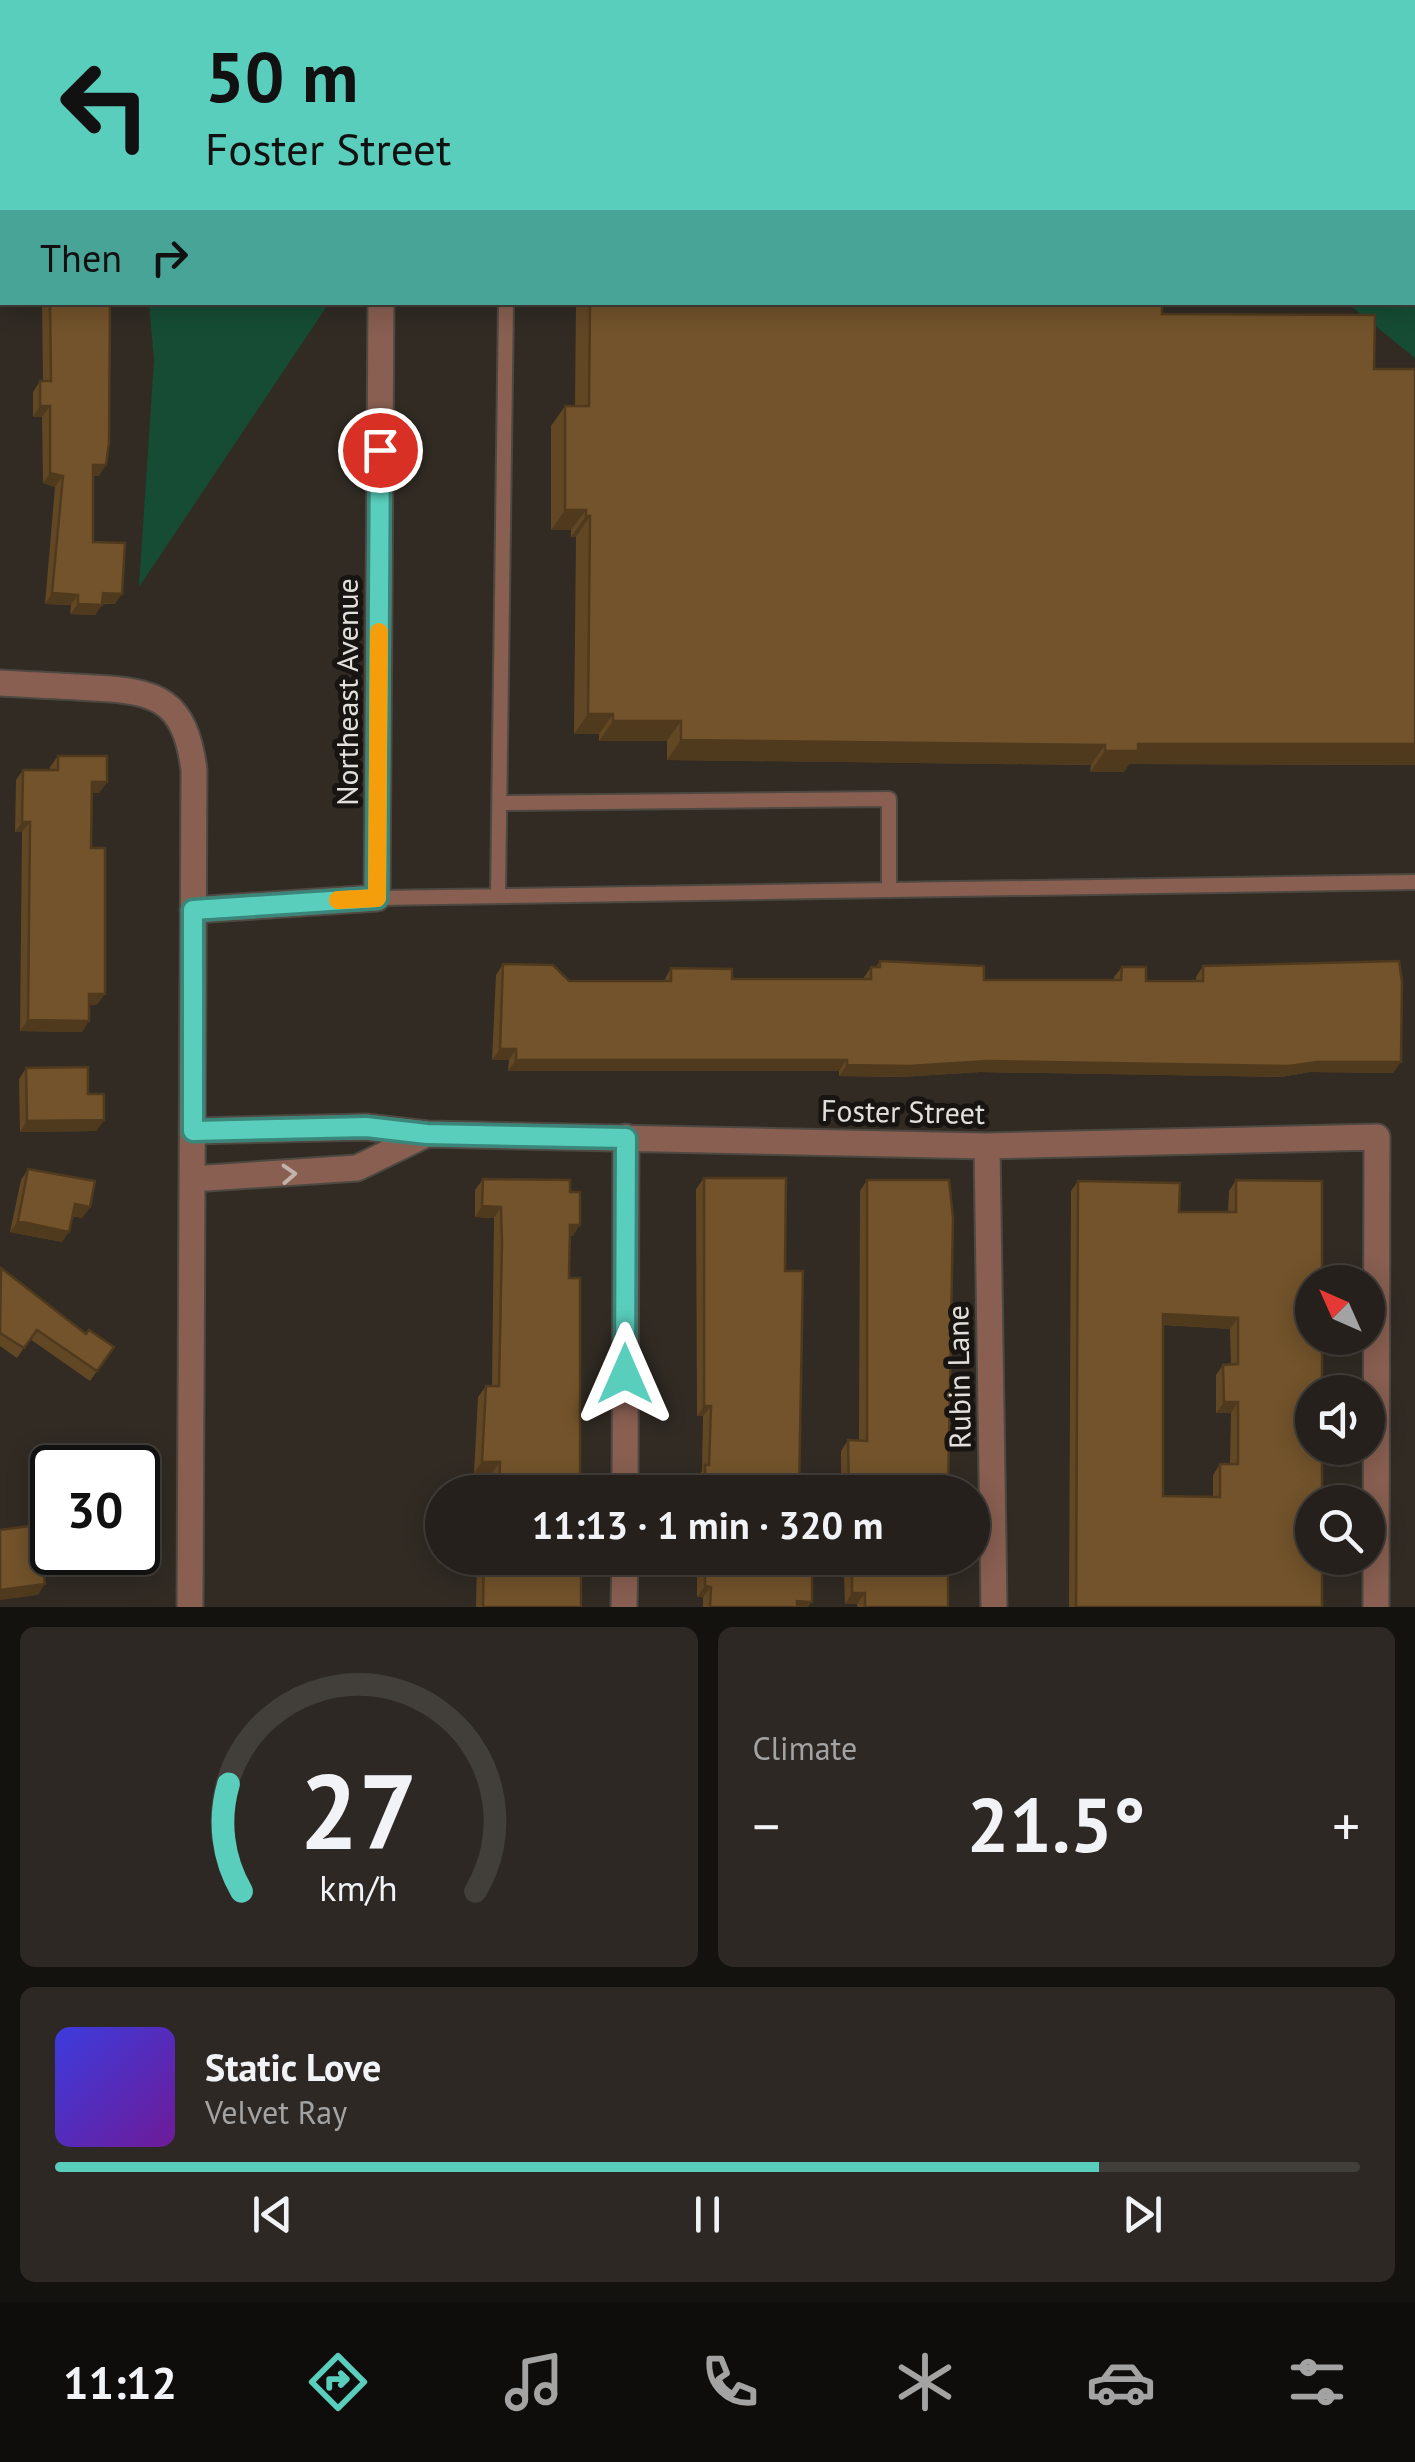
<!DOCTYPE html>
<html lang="en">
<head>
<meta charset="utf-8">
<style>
	:root { --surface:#25201b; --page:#2d2824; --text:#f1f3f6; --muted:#a3a3a3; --line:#423e3a; --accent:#5acebc }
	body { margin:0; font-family:"PT Sans",sans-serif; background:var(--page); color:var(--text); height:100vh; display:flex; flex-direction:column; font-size:38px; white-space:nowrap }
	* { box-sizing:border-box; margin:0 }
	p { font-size:32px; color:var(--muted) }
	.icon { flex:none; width:55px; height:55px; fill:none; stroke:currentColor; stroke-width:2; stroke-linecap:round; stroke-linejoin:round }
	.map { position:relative; height:1607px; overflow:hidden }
	.panel { display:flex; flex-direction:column; gap:20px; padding:20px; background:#14120f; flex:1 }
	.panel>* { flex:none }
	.top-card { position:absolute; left:0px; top:0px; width:1415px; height:305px; box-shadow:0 5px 25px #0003,0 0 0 2px var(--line); background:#5acebc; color:#111; overflow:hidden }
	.needle { width:65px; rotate:315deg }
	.buttons { position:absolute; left:1295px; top:1265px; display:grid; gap:20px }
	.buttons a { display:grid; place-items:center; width:90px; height:90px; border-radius:50%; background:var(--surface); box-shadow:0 5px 25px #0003,0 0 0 2px var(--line); font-size:50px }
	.speed { position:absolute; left:30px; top:1445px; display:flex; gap:20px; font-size:50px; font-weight:700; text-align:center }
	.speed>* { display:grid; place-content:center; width:130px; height:130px; border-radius:50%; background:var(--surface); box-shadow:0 5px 25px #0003,0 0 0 2px var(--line); line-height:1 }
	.speed .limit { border:5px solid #111; border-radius:15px; background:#fff; color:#111 }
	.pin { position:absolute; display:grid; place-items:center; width:85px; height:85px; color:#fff; margin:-42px; border:5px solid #fff; border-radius:50%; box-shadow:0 2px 10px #0007 }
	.me { position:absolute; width:110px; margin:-55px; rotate:0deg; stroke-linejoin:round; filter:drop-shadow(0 0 8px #0008) }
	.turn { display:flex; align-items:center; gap:35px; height:210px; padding:0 40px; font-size:45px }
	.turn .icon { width:130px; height:130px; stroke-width:2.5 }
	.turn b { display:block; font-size:70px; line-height:85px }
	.then { display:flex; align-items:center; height:95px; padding:0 40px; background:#0003; gap:20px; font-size:38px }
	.big { font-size:75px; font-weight:800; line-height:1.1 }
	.panel .tile { flex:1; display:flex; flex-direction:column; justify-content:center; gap:15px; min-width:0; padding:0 35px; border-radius:15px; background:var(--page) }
	.panel .dial { align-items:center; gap:0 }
	.dial svg { height:260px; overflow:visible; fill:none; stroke:var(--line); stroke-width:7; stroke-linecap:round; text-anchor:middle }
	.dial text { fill:var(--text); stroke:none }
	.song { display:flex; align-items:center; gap:30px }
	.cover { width:120px; height:120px; border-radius:15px; background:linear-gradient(135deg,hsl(240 70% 55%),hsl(280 70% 35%)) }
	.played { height:10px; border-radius:5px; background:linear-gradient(90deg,var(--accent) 80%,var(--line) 80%) }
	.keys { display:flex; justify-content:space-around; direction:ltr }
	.heat { display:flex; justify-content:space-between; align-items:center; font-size:55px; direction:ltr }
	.panel .tiles { flex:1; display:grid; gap:20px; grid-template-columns:1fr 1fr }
	.tile:last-child { grid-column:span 2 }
	.trip { position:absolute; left:425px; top:1475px; width:565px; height:100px; border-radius:50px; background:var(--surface); box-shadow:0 5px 25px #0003,0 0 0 2px var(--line); font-weight:800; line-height:100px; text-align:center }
	.dock { display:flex; height:160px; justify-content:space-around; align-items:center; background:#0f0d0b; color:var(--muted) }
	.dock .icon { width:70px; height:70px }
	.dock .current { color:var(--accent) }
	.dock b { font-size:45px; color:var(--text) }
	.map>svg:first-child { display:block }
	.green { fill:#164c34 }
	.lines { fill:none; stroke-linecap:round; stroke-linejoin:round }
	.lane-casing { stroke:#4d4841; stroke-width:18 }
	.street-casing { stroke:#4d4841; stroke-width:29 }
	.lane { stroke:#885f51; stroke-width:14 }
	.street { stroke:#885f51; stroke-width:25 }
	.wall { fill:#624725; fill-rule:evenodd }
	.shaded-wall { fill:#503a1e }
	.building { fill:#72532b; stroke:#503a1e; stroke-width:2.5; fill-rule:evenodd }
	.oneway { stroke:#c3b2ab }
	.route-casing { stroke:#3a867a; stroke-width:25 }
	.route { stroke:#5acebc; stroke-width:18 }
	.slow { stroke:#f59e0b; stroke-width:18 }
	.labels { text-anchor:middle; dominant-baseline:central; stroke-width:10; stroke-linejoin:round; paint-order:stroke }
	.street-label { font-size:30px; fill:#e3dfdb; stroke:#171411 }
</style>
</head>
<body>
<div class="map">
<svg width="1415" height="1607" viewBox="0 0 1415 1607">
	<rect width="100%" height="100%" fill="#312b24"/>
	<!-- green -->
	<path class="green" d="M1127 0H1415V358L1347 303 1412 302V2H1122Z
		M149 303H329L139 587 154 360Z"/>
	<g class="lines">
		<defs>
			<path id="lane" d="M596 0V2
				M509 2V0
				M500 803 889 799V890
				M498 896 506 302
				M377 898 1415 882"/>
			<path id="street" d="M382 2V0
				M0 683C31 685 63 686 94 688 158 691 185 700 194 770L190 1607
				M193 910 377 898 381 302
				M193 1131 366 1127 427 1134 987 1146 1377 1137 1376 1607
				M987 1146 994 1607
				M192 1179 357 1168 427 1134
				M625 1492 626 1137
				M624 1607 625 1558"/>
		</defs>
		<!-- lane casing -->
		<use href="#lane" class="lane-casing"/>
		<!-- street casing -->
		<use href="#street" class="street-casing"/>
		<!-- lane -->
		<use href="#lane" class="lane"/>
		<!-- street -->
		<use href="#street" class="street"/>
	</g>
	<!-- wall -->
	<path class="wall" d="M42 302H110L99 476H93V542L115 604H102L95 615 70 614 71 605 45 604 55 487 43 483 42 417H33V392L40 381H43Z
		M576 302H1162V314L1374 369H1415V765L1129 764 1124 772H1090L1091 765 667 760V741H599V734H574L576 537H571V530H551V426L565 406H575Z
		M58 756 107 782 99 793H92L91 848 97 1005H89L82 1032 20 1031 22 832H15L16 780 23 770H50V767Z
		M880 961 984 980H1114V977L1122 967 1146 981H1196V977L1203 966 1393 1073 1310 1072 1281 1077 980 1072 901 1077 839 1076V1071H508L509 1060H492L496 975 503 964 569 981H664L671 968 732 979H863L871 967H876Z
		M26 1068 104 1120 96 1131 20 1132 19 1079Z
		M28 1169 90 1207 82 1218 72 1216 62 1242 10 1232 21 1180Z
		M704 1178 785 1271 799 1492H698V1476L702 1471 703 1416H697L696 1189Z
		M483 1179 573 1236H570L569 1278 580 1492H492V1473H474L478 1397 486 1386H492L494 1218 475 1217V1190Z
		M867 1180 948 1492H841V1451L848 1440H859L860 1191Z
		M1236 1180 1322 1607H1069L1071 1191 1078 1181 1179 1212H1228L1229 1191ZM1163 1325 1230 1329 1231 1364 1223 1365 1216 1375V1413H1231L1230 1464H1220L1213 1475V1497L1163 1496Z
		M0 1270 86 1334 114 1347 90 1381 30 1339 17 1358 0 1346Z
		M146 1551 138 1562 83 1570 81 1552H138Z
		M478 1558H581V1607H476L477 1560Z
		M702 1558H798V1572L808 1607H703V1597H697V1567Z
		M862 1558H948V1607H857V1604H845L844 1575 852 1564H862Z"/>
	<!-- shaded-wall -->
	<path class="shaded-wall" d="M40 406H50L42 417H33Z
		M93 465H106L99 476 86 475Z
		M50 473 63 476 55 487 43 483Z
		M565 510H586L571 530H551Z
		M586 516H590L576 537H571Z
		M52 593 78 595 71 605 45 604Z
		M103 593 122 594 115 604 96 603Z
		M78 604 102 605 95 615 70 614Z
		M588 714H613L599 734H574Z
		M613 721H681L667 741H599Z
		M681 740 1105 745 1091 765 667 760Z
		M1138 744H1415V765L1129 764 1124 772H1090L1105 751Z
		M92 782H107L99 793H84Z
		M22 822H30L22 832H15Z
		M89 994H105L97 1005H82Z
		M28 1020 89 1021 82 1032 20 1031Z
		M500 1049H516L509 1060H492Z
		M516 1060H847L839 1071H508Z
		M987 1061 1317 1062H1401L1393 1073 1310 1072 1281 1077 980 1072 901 1077 839 1076 847 1065Z
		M104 1120 96 1131 20 1132 27 1121Z
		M75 1204 90 1207 82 1218 67 1215Z
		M482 1206 501 1207 494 1218 475 1217Z
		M18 1221 69 1232 62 1242 10 1232Z
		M570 1225H580L573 1236H562Z
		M1163 1314 1238 1318 1230 1329 1156 1324Z
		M1224 1402H1238L1231 1413H1216Z
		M704 1406H711L703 1416H697Z
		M482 1462H500L492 1473H474Z
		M146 1551 138 1562 83 1570 90 1559Z
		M45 1584 38 1595 0 1600V1590Z
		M705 1586 711 1587 703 1597H697Z
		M852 1593H865L857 1604H845Z
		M797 1601 812 1602 808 1607H793Z"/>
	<!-- building -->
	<path class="building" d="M53 0H111V2H53Z
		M685 0H899V2H685Z
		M50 302H110L109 443 106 465H93V542L125 543 122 594 103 593 102 605 78 604V595L52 593 63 476 50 473V406H40V381H51Z
		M590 302H1162V314L1375 315 1374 369H1415V744H1138V751H1105V745L681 740V721H613V714H588L590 516H586V510H565V406H589Z
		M58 756H107V782H92L91 848H105V994H89V1021L28 1020 30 822H22L23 770H58Z
		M880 961 984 966V980H1121L1122 967H1146V981H1203V966L1399 961 1402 982 1401 1062H1317L1289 1066 987 1061 909 1066 847 1065V1060H516V1049H500L503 964 553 965 569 981H671V968L732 969V979H871V967H880Z
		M88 1067V1094H104V1120L27 1121 26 1068Z
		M28 1169 95 1181 90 1207 75 1204 69 1232 18 1221Z
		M704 1178H786L785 1271H803L799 1492H705V1465H709L711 1406H704Z
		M483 1179 570 1180V1192H580V1225H570L569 1278H580V1492H499L500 1462H482L486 1386H499L502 1242 501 1207 482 1206Z
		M867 1180H949L953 1218 948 1492H849L848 1440 867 1441Z
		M1236 1180 1322 1181V1282H1312V1338H1322V1392H1312V1448H1322V1502H1312V1558H1322V1607H1076L1078 1181 1180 1183 1179 1212H1236ZM1163 1314 1238 1318V1364L1223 1365 1224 1402H1238V1464H1220V1497L1163 1496Z
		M1 1268 86 1334 89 1330 114 1347 97 1371 37 1330 24 1348 0 1333Z
		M138 1492 146 1551 138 1552Z
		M37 1525 45 1584 0 1590V1530Z
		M90 1552H135L90 1559Z
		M484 1558H581V1607H483Z
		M705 1558H798V1572H812V1602L797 1601V1607H710L711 1587 705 1586Z
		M869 1558H948V1607H865V1593H852V1564H869Z"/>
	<!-- one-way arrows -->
	<defs><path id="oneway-chevron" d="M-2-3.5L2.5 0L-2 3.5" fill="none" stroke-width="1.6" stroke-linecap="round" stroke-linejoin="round" transform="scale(2.5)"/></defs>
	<use class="oneway" href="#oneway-chevron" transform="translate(289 1174) rotate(-3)"/>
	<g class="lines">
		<defs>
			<path id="route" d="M380 450 377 898 193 910V1131L366 1127 427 1134 626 1138 625 1374"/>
		</defs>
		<!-- route casing -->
		<use href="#route" class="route-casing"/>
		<!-- route -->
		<use href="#route" class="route"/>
		<!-- slow -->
		<path class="slow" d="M338 900 377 898 379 632"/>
	</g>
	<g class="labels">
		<!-- street labels -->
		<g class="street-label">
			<text transform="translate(346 692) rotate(-90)">Northeast Avenue</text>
			<text transform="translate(903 1111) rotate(1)">Foster Street</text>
			<text transform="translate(958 1377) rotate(-91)">Rubin Lane</text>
		</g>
	</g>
</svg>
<div class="buttons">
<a><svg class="needle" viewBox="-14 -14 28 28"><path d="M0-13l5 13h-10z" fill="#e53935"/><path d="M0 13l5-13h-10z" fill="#a3a3a3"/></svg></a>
<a><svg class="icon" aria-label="sound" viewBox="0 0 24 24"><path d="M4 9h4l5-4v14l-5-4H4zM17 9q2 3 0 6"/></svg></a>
<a><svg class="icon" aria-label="search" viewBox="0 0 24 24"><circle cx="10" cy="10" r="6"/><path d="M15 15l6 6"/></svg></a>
</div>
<div class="speed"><div class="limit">30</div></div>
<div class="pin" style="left:380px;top:450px;background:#d93025"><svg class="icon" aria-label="arrive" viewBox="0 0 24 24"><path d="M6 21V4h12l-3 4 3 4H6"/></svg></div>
<svg class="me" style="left:625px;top:1374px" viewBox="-20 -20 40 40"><path d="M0-17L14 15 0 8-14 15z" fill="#5acebc" stroke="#fff" stroke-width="4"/></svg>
<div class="trip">11:13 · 1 min · 320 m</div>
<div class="top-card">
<div class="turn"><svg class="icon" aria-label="left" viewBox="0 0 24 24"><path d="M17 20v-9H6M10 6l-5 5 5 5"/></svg><div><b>50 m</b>Foster Street</div></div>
<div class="then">Then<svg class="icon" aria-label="right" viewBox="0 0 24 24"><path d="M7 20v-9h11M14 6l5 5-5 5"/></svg></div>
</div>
</div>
<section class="panel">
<div class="tiles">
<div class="tile dial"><svg viewBox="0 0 100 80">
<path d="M14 69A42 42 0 1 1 86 69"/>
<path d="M14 69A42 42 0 0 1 10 36" stroke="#5acebc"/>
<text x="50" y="56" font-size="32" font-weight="700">27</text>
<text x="50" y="72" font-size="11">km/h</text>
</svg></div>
<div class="tile"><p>Climate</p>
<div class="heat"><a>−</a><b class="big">21.5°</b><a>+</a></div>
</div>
<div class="tile">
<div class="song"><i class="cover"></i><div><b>Static Love</b><p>Velvet Ray</p></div></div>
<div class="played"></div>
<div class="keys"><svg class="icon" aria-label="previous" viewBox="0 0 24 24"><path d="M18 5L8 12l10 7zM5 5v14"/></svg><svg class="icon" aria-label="pause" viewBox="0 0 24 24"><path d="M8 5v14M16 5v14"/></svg><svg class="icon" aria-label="next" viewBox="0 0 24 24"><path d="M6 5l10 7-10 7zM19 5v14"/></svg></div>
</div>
</div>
</section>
<nav class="dock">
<b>11:12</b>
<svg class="icon current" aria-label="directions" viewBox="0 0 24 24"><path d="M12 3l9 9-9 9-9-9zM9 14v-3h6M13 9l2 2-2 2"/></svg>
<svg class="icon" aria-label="music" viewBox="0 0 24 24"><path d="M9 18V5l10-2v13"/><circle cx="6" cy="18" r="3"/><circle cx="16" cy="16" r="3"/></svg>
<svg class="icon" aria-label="phone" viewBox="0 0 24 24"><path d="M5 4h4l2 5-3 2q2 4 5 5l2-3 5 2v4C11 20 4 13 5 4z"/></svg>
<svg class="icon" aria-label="climate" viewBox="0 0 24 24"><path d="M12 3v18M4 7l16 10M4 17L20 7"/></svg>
<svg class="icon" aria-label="car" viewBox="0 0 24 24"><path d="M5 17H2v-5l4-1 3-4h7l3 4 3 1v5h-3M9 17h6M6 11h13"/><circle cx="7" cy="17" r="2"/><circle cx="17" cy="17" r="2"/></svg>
<svg class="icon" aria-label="filters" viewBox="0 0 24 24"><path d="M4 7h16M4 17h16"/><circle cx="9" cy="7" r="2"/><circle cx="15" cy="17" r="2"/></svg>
</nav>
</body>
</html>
